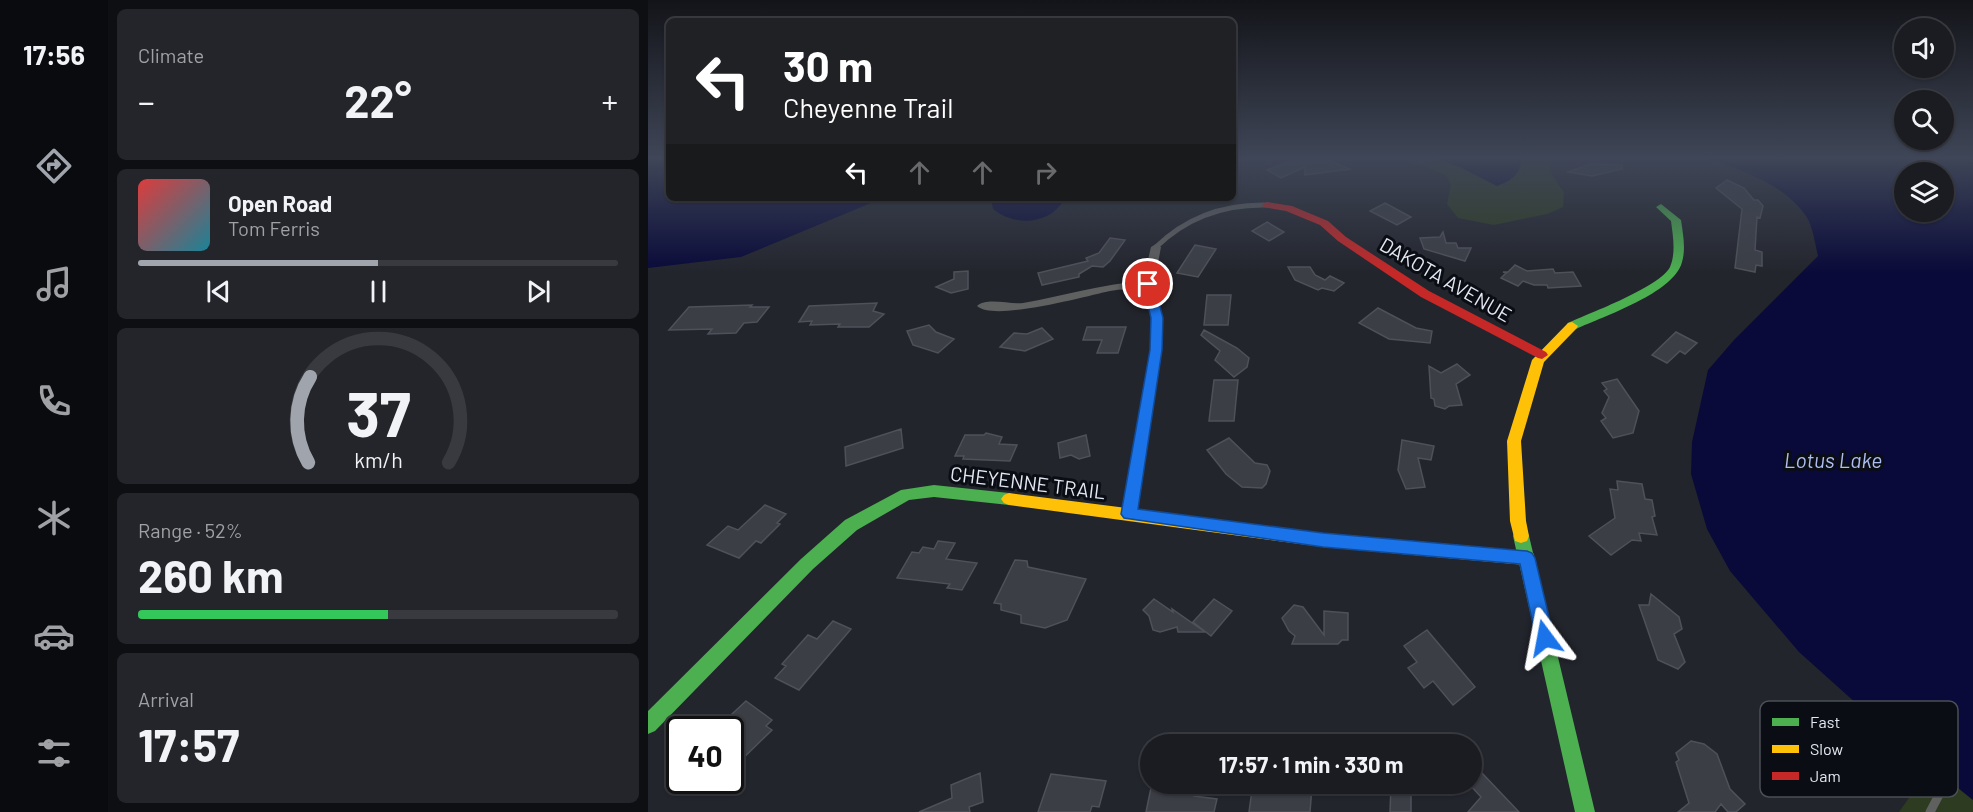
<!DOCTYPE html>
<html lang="en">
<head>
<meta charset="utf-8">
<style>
	:root { --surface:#1a1c22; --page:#23252a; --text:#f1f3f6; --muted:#9fa1a5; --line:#383a40; --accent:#a0a4ad }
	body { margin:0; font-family:Barlow,sans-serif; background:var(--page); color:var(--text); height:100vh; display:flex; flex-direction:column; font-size:22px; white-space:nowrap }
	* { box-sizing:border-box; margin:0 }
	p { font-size:20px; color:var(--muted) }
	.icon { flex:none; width:33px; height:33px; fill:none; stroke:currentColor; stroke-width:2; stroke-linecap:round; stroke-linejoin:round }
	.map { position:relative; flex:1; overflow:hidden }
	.panel { display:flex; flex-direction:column; gap:9px; padding:9px; background:#0e0f13; width:540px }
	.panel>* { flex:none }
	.top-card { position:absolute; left:18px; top:18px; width:570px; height:183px; border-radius:9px; box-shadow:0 2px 4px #0004,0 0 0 2px var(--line); background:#202124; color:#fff; overflow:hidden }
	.controls { position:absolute; left:1246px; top:18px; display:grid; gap:12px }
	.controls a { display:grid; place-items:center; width:60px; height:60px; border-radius:50%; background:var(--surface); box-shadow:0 2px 4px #0004,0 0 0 2px var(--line); font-size:30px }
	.speed { position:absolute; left:18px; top:716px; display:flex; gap:12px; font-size:30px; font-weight:700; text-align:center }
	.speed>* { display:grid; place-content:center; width:78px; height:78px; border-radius:50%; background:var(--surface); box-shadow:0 2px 4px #0004,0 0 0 2px var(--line); line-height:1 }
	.speed .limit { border:3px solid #111; border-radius:9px; background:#fff; color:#111 }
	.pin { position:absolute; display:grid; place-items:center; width:51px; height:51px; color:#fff; margin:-26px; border:3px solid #fff; border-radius:50%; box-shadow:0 2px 6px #0007 }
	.me { position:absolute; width:66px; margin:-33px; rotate:347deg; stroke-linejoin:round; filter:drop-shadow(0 0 4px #0008) }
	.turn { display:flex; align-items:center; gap:21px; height:126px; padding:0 18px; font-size:27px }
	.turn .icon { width:78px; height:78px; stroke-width:2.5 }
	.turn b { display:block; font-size:42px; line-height:51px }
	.lanes { display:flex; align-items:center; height:57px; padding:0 18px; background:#0003; justify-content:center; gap:30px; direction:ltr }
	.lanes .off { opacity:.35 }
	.big { font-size:45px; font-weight:700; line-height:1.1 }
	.panel .tile { flex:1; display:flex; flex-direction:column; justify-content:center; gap:9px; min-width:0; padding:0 21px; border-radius:9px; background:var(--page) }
	.panel .dial { align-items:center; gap:0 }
	.dial svg { height:156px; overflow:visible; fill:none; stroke:var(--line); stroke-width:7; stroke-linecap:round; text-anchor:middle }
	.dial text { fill:var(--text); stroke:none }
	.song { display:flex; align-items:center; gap:18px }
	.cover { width:72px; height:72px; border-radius:9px; background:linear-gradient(135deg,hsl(0 70% 55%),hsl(190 70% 35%)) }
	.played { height:6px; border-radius:3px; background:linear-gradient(90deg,var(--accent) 50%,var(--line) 50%) }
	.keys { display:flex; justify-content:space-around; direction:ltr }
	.heat { display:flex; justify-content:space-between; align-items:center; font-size:33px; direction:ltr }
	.charge { height:9px; border-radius:4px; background:linear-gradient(90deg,#34c759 52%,var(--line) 0) }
	.trip { position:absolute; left:492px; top:734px; width:342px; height:60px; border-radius:30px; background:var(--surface); box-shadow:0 2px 4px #0004,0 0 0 2px var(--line); font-weight:700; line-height:60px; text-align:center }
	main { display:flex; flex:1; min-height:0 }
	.tab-bar { display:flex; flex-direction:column; width:108px; justify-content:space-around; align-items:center; background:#0a0b0e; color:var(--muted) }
	.tab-bar .icon { width:42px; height:42px }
	.tab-bar .active { color:var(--accent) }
	.tab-bar b { font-size:27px; color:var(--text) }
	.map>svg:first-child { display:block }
	.green { fill:#2d3c20 }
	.water { fill:#090a39; fill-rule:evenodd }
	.building { fill:#3b3e45; stroke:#4f5159; stroke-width:1.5 }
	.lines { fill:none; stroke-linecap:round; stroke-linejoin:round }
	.lane-far1 { stroke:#5f6060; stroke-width:5 }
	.lane { stroke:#5f6060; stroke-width:9 }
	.street { fill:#5f6060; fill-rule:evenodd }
	.fast { fill:#4caf50; fill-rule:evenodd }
	.slow { fill:#ffc107; fill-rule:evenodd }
	.jam { fill:#c62828; fill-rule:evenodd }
	.route { fill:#1a73e8; stroke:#114b97; stroke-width:1.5 }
	.labels { text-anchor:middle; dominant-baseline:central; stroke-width:6; stroke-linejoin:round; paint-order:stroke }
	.street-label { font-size:20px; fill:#e4e8f2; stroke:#0a0d13 }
	.water-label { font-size:21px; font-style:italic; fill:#aebef1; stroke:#0a0d13 }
	.key { fill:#0a0d13; stroke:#4b4f56; stroke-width:1.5 }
	.key-label { font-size:16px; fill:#e4e8f2 }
</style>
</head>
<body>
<main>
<nav class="tab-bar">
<b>17:56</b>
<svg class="icon active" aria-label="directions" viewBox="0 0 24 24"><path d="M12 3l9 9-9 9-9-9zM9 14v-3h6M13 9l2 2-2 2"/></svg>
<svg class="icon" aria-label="music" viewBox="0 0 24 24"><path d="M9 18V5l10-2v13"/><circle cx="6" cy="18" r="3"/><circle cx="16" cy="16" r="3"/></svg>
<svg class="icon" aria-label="phone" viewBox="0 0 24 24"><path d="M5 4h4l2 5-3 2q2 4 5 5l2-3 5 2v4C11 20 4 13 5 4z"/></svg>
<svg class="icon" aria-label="climate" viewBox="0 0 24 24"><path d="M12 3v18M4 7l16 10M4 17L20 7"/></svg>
<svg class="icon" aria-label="car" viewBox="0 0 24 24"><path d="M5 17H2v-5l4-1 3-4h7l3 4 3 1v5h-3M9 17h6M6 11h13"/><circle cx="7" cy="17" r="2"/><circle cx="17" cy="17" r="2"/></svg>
<svg class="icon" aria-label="filters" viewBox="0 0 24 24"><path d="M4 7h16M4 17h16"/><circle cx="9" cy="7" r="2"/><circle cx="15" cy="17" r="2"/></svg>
</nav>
<section class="panel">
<div class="tile"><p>Climate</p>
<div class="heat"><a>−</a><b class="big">22°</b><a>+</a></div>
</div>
<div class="tile">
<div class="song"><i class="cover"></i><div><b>Open Road</b><p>Tom Ferris</p></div></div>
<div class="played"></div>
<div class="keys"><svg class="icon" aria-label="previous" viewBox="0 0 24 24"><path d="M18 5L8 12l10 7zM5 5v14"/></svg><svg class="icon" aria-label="pause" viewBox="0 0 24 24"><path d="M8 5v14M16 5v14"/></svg><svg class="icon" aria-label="next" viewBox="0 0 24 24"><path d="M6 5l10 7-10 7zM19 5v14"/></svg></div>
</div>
<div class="tile dial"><svg viewBox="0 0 100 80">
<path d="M14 69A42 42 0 1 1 86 69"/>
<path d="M14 69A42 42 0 0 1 15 25" stroke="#a0a4ad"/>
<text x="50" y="56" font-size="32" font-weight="700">37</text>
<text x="50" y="72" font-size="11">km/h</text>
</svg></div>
<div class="tile"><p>Range · 52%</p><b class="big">260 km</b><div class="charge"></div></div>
<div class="tile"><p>Arrival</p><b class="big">17:57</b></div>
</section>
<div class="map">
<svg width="1325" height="812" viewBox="0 0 1325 812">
	<rect width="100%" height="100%" fill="#23252d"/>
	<!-- green -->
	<path class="green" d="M757 159H787L812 167 849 186 872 170 873 159H901L903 173 916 193 915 207 899 214 846 225 810 218 799 204 803 185 798 175Z
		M1283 767 1325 800V812H1251Z"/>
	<!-- water -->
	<path class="water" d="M0 159H21V198H235L93 257 0 268Z
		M787 159H873C872 175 863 181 849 186L812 167Z
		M1058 159H1325V800L1229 722 1151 652 1082 571 1059 529 1043 474 1044 442 1060 370 1086 340 1170 256C1167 244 1165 226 1158 216 1137 185 1092 168 1058 159ZM1257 172H1296V212H1257Z
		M343 198H417C403 225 367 227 345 209Z"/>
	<!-- building -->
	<path class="building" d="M648 159H678L702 169 657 175V167L633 178 619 170Z
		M942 164 974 165V169L944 176 920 172Z
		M1079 180 1096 188 1106 200H1110L1115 206 1112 218 1109 217 1107 250 1114 252V266L1108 265 1107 272 1087 268 1094 209 1068 188Z
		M737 203 763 217 749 225 722 211Z
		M619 222 636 232 621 241 604 231Z
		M795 232 798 243H808L810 248H823L817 261 776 249 772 238 792 237Z
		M462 238 477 240 462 261 455 267 444 266 431 274V277L394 285 390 273 440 261 438 258 451 253Z
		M547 245 568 249 550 277 529 273Z
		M867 265 879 271 905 269 907 273 925 272 933 286 900 288 899 285H886L875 281 870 286 853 278 858 273 855 272H860Z
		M640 267H662L667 275 677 280 682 276 696 283 686 291 674 288 670 290 647 280Z
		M320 271V289L303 293 288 287 306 279V272Z
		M559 295H583L580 325H556Z
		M229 303 225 311 236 314 221 327H190L192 324 162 325 164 321 151 322 161 306Z
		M104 305 102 307H121L109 322 96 323 88 333 60 334 64 329 21 330 41 307Z
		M730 308 768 328 784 331 782 343 741 339 711 323Z
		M281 325 288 332 306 339 290 353 265 345 259 331Z
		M439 327H478L470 353H449L454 340H435Z
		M394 328 405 339 377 351 352 347 366 333 379 334Z
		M556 330 589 348 601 358 599 367 586 377 567 360 572 351 553 335Z
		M1028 332 1049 343 1037 354 1032 351 1019 363 1004 355Z
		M809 364 822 375 808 384 814 405 801 406 797 409 787 406 786 399 783 398 781 366 793 373Z
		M969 379 991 411 985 433 965 438 953 421 958 418 954 413 961 397 956 391 959 389 954 383Z
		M566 380H590L586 421H561Z
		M253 429 255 448 198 466 197 447Z
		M338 433 354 437 351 444 369 445 362 461 315 459 316 456H307L317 435H336Z
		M438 435 442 456 431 459 423 455 412 458 410 443Z
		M581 438 607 463 619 465 622 471 618 484 614 488 594 487 578 474 559 450Z
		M754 440 786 446 783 460 770 458 777 487 758 489 750 470Z
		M969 481 994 484 997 499 1004 500 1007 516 1004 517 1009 535 991 533 993 541 984 540 963 555 941 536 967 518 962 489 970 490Z
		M117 505 138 514 129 523 132 524 113 543 108 541 91 558 59 545 80 526 90 530Z
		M290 541 307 543 298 559 329 563 314 590 299 588 302 584 249 578 264 552 271 553 275 547 286 549Z
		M367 560 379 561 380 567 438 579 419 620 397 628 373 623V615L353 610V604L346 603Z
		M1003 594 1031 617 1034 629 1026 634 1037 662 1030 669 1010 660 991 605H1001Z
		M506 599 525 612 524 609 557 632H530L529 627 512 632 505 630 501 616 495 610Z
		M566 599 584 611 563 636 545 622Z
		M646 605 655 607 676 635V611L700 613V640H694L690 644H644L647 636 641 631 634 618Z
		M185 621 203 629 151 690 127 678 138 666 134 664 160 635 169 639Z
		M779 630 827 687 805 705 785 681 776 688 760 668 769 662 756 646Z
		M98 701 124 720 118 726 124 730 82 771V729H68Z
		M1043 741 1056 744 1069 754 1082 789 1097 804 1088 812H1080L1073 804 1067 812H1030L1041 803 1028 762 1031 760 1028 753Z
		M833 772 871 812H820L833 797 822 785Z
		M332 773 335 802 321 807 322 812H271L304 798 303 785Z
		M403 774 458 781 451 807 444 806 442 812H390Z
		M504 783 548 786 546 796 569 799 566 812H498Z
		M605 783 664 787 662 812H601Z
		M743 786 763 789V812H742Z"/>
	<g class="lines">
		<!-- lane-far1 -->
		<path class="lane-far1" d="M508 247C539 217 576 204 619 205"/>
		<!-- lane -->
		<path class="lane" d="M1282 812 1292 793"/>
		<!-- street -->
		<path class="street" d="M508 244 513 247 506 284 515 318 514 350 489 514 486 519 481 520 476 519 473 514 502 350 503 318 495 288C484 289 473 289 462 291 438 296 346 322 329 306 339 297 362 305 375 303 415 296 454 284 495 281L503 247Z"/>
		<!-- fast -->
		<path class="fast" d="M1013 204 1033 220C1035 234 1038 249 1034 262 1026 293 956 316 928 329H920L918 326 920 323C942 313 1012 287 1022 267 1028 253 1025 236 1023 221L1008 207Z
			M286 485 361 493 366 495 369 499 366 503 361 505 286 497 261 500 209 530 165 569 7 731 0 734V711L153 559 197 520 253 490Z
			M873 529 879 531 881 536 947 812H927L865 536 867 531Z"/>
		<!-- slow -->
		<path class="slow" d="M924 322 930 326 928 329 896 362 873 441 878 521 881 536 879 541 873 543 867 541 862 521 859 441 884 360 920 323Z
			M361 493 675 533 879 551 885 553 887 558 885 563 879 565 675 547 361 505 356 503 353 499 356 495Z"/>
		<!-- jam -->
		<path class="jam" d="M619 202 644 206 680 221 698 237 781 291 898 352 900 355 894 359 890 358 773 297 690 241 672 225 638 211 615 207 614 205Z"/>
	</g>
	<!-- sky -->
	<linearGradient id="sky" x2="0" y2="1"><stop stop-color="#131419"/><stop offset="0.58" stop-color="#3f4657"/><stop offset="1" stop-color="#3f4657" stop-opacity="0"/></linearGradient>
	<rect width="1325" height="273" fill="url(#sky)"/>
	<!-- route -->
	<path class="route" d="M500 280 506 284 515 318 514 350 490 509 675 533 879 551 884 553 887 558 906 638 903 644 897 647 890 644 888 638 872 564 675 547 476 518 473 514 502 350 503 318 495 284Z"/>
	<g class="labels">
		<!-- street labels -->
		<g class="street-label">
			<text transform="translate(798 279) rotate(30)">DAKOTA AVENUE</text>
			<text transform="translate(380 482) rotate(7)">CHEYENNE TRAIL</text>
		</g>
		<!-- water labels -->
		<g class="water-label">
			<text x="1185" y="459">Lotus Lake</text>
		</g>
	</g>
	<!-- legend -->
	<rect x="1112" y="701" width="198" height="96" rx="9" class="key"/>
	<rect x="1124" y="718" width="27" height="8" fill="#4caf50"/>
	<rect x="1124" y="745" width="27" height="8" fill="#ffc107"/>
	<rect x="1124" y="772" width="27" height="8" fill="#c62828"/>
	<g class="key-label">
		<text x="1162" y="728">Fast</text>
		<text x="1162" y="755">Slow</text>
		<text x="1162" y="782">Jam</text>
	</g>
</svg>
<div class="controls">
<a><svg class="icon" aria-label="sound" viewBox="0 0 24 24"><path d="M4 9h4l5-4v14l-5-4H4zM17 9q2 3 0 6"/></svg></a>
<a><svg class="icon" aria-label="search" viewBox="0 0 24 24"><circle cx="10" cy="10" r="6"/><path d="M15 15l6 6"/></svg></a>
<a><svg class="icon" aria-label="layers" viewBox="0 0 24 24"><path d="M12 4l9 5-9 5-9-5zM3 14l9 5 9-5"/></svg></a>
</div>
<div class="speed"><div class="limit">40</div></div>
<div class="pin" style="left:500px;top:284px;background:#d93025"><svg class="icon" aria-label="arrive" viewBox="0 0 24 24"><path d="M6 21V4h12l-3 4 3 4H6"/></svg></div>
<svg class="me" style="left:897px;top:638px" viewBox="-20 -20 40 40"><path d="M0-17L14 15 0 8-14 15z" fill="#1a73e8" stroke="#fff" stroke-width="4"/></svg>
<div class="trip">17:57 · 1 min · 330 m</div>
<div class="top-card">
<div class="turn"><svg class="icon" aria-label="left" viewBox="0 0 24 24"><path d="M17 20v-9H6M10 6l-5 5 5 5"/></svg><div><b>30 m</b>Cheyenne Trail</div></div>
<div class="lanes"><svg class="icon" aria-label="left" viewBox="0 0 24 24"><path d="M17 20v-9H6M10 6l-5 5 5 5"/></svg><svg class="icon off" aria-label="ahead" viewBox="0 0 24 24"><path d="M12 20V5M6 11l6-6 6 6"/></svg><svg class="icon off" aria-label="ahead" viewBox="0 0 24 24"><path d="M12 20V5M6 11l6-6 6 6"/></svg><svg class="icon off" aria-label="right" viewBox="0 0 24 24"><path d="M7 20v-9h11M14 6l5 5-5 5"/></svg></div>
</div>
</div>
</main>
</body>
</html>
